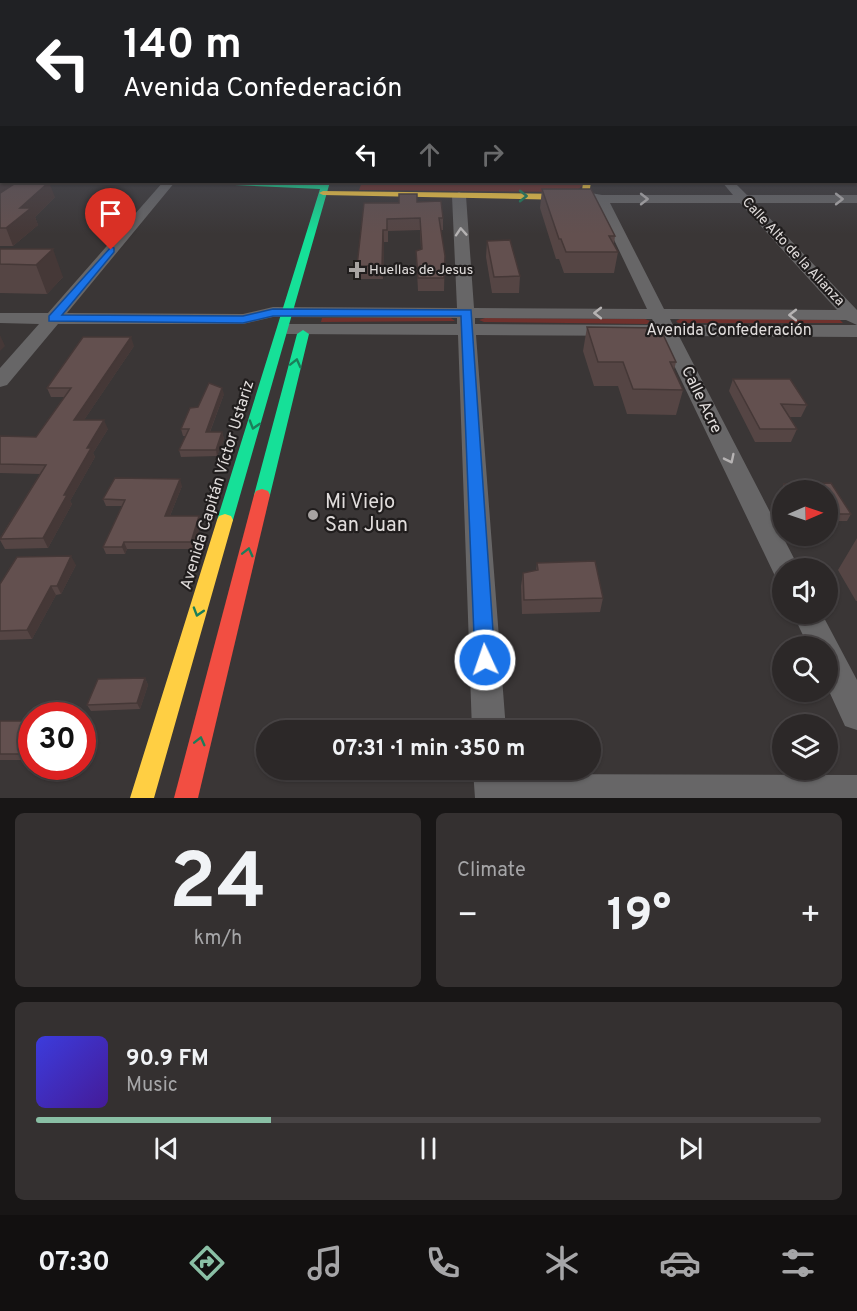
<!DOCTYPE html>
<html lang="en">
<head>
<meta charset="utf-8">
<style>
	:root { --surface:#2c2828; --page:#343030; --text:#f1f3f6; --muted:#a6a6a8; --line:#484445; --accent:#8abfa5 }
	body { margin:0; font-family:Overpass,sans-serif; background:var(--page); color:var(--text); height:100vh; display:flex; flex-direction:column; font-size:22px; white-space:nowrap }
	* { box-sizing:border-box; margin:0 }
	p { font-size:20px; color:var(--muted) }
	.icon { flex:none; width:33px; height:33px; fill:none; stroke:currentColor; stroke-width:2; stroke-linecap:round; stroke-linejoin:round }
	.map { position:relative; height:798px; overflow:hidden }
	.details { display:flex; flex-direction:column; gap:15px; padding:15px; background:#181616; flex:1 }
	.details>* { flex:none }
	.banner { position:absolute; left:0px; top:0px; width:858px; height:183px; box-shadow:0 2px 4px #0004,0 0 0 2px var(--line); background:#202124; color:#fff; overflow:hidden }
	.needle { width:39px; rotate:88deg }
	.fabs { position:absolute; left:772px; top:480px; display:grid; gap:12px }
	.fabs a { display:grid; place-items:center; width:66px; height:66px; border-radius:50%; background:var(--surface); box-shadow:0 2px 4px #0004,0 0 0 2px var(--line); font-size:30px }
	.speed { position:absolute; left:18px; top:702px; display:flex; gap:12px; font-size:30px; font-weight:700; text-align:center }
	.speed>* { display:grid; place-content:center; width:78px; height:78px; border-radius:50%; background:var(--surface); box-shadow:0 2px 4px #0004,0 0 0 2px var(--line); line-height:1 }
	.speed .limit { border:9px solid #d22; background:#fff; color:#111 }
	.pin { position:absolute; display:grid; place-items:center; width:51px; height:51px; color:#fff; margin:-62px -26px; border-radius:50% 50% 50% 0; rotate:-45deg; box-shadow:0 0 6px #0007 }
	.pin .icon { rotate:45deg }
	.me { position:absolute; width:66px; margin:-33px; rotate:357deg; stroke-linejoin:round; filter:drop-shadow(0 0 4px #0008) }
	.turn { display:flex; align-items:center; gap:21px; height:126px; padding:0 24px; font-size:27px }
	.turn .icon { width:78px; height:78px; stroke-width:2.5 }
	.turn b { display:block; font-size:42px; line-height:51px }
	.lanes { display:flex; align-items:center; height:57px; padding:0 24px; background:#0003; justify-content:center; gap:30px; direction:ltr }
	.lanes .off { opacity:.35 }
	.big { font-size:45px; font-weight:700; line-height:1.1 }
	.details .widget { flex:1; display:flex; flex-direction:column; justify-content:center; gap:9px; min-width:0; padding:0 21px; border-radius:9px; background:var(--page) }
	.details .dial { align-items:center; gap:0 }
	.dial b { font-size:78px; line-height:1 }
	.song { display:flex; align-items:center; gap:18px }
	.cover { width:72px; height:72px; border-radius:9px; background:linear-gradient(135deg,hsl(240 70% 55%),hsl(260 70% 35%)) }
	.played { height:6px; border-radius:3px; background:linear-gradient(90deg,var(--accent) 30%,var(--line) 30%) }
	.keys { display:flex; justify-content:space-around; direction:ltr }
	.heat { display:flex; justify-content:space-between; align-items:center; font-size:33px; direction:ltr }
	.details .tiles { flex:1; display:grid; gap:15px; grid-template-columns:1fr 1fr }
	.widget:last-child { grid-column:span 2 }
	.trip { position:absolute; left:256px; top:720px; width:345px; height:60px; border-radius:30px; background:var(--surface); box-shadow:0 2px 4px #0004,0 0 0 2px var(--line); font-weight:700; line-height:60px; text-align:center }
	.tab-bar { display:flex; height:96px; justify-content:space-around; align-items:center; background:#121010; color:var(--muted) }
	.tab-bar .icon { width:42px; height:42px }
	.tab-bar .active { color:var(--accent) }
	.tab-bar b { font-size:27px; color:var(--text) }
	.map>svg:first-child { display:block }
	.green { fill:#70312d }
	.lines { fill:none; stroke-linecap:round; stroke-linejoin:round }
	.street { fill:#676667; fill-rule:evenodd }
	.fast { fill:#16e098; fill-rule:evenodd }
	.slow { fill:#ffcf43; fill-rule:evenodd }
	.jam { fill:#f24e42; fill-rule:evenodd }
	.wall { fill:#554544 }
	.shaded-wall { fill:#453837 }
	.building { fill:#63504f; stroke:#453837; stroke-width:1.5 }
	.oneway { stroke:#1b7e5a }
	.oneway2 { stroke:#b6b3b3 }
	.route { fill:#1a73e8; stroke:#114b97; stroke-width:1.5 }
	.poi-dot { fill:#a7a3a2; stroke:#201d1d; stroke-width:2 }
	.labels { text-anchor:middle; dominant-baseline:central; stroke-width:4.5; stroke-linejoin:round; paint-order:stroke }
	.far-street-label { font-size:14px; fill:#e1dddc; stroke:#201d1d }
	.far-poi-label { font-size:14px; fill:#e1dddc; stroke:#201d1d; text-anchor:start }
	.street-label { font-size:16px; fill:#e1dddc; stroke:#201d1d }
	.near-poi-label { font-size:20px; fill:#e1dddc; stroke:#201d1d; text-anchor:start }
</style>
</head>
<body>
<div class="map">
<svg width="857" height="798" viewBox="0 0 857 798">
	<rect width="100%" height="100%" fill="#3a3636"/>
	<!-- green -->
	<path class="green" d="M362 182 535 185 555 182H581L582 186 575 192 359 190Z
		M322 318H451L455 321 321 322Z
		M485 318 645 319 650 321 647 324 484 322 479 320Z
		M682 318 840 320 843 323H678L676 321Z"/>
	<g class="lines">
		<!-- street -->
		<path class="street" d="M163 182H175L67 313 243 314 273 307 457 308 452 196 459 192 466 196 474 308 647 309 596 202 585 198V192L602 195H733L722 182H734L747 195H857V203H755L857 310V325L846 320 670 319 673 325H857V337L679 336 799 568H783V579L775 576 660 336 476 335 506 730H472L458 335 287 334 278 329 287 324H457V318L273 317 243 324H58L7 385 0 387V368L39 324 0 323V313H48ZM610 203H740L837 310 664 309ZM475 318 652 319 655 325 475 324Z
			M793 614H822L857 680V730L845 726 828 689V646H808Z
			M473 770H509V774L857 775V798H475Z"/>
		<!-- fast -->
		<path class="fast" d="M0 157H2V161H0Z
			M856 172H857V177H856Z
			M210 182 321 184 322 182H330L233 520 231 524 225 526 219 524 217 520 320 189 214 184Z
			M303 330 309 334 270 495 268 499 262 501 256 499 254 495 297 334Z"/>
		<!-- slow -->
		<path class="slow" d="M856 153H857V157H856Z
			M583 182H591L589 195 570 200 323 195 319 193 323 191 570 194 582 191Z
			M225 514 231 516 233 520 154 798H130L217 520 219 516Z"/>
		<!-- jam -->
		<path class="jam" d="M262 489 268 491 270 495 198 798H174L254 495 256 491Z"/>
	</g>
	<!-- wall -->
	<path class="wall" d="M0 122H2V149H0Z
		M0 170 2 182 55 197 35 217 38 225 13 246H0Z
		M542 189 615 236 614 244 618 252 614 273H564L559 259H556L540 208Z
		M417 202 443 218V230H441L445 256 444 291H418L416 251 421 250 420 230 388 231V242H384L383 279H358L357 266 364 203Z
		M487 241 520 276 519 293H492L486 257Z
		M0 249 63 277 47 294 0 293Z
		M587 327 676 362 674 370 683 390 676 415 627 414 618 386H594L583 351Z
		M134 346 84 420 108 429 93 453 95 457 70 501 72 504 48 548 5 549 0 540V538L40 474 0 473V436L36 437 65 397H51L47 388Z
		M733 379 807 405 801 417H789L797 429 791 442H755L729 391Z
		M224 394 210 432H222L224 439 217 456 181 457 179 450 186 436H183L181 429 198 407Z
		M831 483 851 514 847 521H828V490H783V493L781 490 784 484Z
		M182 486 170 516H199L201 523 193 549H127L125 554H106L103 547 122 506H106L103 499Z
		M857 538V601H856L838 570Z
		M537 563 603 598 600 612 522 614 521 586 523 573 536 571Z
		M76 565 61 594 56 595 32 639 0 640V584Z
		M145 678 148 685 140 709 91 711 87 705Z
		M0 721H32V760H0Z"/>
	<!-- shaded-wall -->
	<path class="shaded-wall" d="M2 178V182H17L0 199V179Z
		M49 182 55 197 35 217 38 225 13 246 6 228 20 208Z
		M383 230 384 242 383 279 382 266Z
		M53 249 63 277 47 294 36 265Z
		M0 335 5 346 0 351Z
		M131 337 134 346 78 429 74 420Z
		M222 388 224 394 207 439 206 432Z
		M104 420 108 429 93 453 95 457 70 501 72 504 48 548 43 538 87 448Z
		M222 432 224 439 217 456 216 450Z
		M180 479 182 486 167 523 165 516Z
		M199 516 201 523 193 549 191 542Z
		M124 542 127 549 125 554 122 547Z
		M71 556 76 565 61 594 57 586Z
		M51 586 56 595 32 639 27 630Z
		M145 678 148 685 140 709 137 703Z
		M87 721 91 728 82 748V733Z"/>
	<!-- building -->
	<path class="building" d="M0 122H2V140H0Z
		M0 170H2V178L0 179Z
		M17 182H49L20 208H31L6 228H0V193Z
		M542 189H591L615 236H609L618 252H566L561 239H559Z
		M399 194H417V202L441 201 443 218H439L445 256 444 278H418L416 251 422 249 420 218 387 219V230H383L382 266H357L364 203H399Z
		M510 240 520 276 494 277 487 241Z
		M0 249H53L36 265 0 264Z
		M587 327 660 328 676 362H670L683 390 633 389 623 362H598Z
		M83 337H131L74 420H104L87 448H91L64 495H67L43 538 0 539 46 465 0 464V436L36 437 71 388H47Z
		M733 379H790L807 405 781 404 797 429H760Z
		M209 383 222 388 206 432H222L216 450H179L189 429H181L190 408 198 407Z
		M115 478 180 479 165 516H199L191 542H124L122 547H103L125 500 103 499Z
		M831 483 851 514H828V490H788L784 484Z
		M71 556 57 586H51L27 630 0 631V584L17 557Z
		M595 561 603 598 524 600 523 573 538 570 537 563Z
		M145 678 137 703 87 705 98 679Z
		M0 721H32V754H0Z
		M82 721H87L82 733Z"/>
	<!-- one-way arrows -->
	<defs><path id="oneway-chevron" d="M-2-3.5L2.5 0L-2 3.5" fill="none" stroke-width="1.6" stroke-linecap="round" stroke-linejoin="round" transform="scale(1.5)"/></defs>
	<g class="oneway">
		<use href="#oneway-chevron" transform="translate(523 196)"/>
		<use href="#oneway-chevron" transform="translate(296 363) rotate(-76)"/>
		<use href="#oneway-chevron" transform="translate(254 425) rotate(107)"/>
		<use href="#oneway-chevron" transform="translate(248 552) rotate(-76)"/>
		<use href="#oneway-chevron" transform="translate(198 612) rotate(107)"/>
		<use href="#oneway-chevron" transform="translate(200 741) rotate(-76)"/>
	</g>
	<g class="oneway2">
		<use href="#oneway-chevron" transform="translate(644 199)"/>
		<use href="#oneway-chevron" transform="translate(839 199)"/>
		<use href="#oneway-chevron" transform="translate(461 232) rotate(-94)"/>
		<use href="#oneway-chevron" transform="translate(598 313) rotate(-180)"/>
		<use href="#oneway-chevron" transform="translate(793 315) rotate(-180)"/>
		<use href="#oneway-chevron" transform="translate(730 459) rotate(64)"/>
	</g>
	<!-- sky -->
	<linearGradient id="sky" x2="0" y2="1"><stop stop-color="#201e1e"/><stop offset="0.52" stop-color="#4f525d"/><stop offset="1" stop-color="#4f525d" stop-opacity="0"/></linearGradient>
	<rect width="857" height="234" fill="url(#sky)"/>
	<!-- route -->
	<path class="route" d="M111 247 114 248V252L62 315 243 316 273 309 471 310 495 660 492 666 485 669 478 666 475 660 461 316H273L243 323 49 321V316Z"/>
	<!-- markers -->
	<g class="poi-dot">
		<path d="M354 261h6v6h6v6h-6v6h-6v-6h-6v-6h6z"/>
		<circle cx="313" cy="515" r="6"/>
	</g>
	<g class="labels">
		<!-- far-street labels -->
		<g class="far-street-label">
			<text transform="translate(793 252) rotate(47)">Calle Alto de la Alianza</text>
		</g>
		<!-- far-poi labels -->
		<g class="far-poi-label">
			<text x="369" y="270">Huellas de Jesus</text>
		</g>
		<!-- street labels -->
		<g class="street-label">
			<text x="729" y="331">Avenida Confederación</text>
			<text transform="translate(701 400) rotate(64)">Calle Acre</text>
			<text transform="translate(218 485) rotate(-73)">Avenida Capitán Víctor Ustariz</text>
		</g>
		<!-- near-poi labels -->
		<g class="near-poi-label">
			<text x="325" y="503">Mi Viejo<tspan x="325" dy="23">San Juan</tspan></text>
		</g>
	</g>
</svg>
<div class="fabs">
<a><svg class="needle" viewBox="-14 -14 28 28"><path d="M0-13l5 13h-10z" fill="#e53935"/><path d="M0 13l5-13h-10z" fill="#a6a6a8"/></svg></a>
<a><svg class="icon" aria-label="sound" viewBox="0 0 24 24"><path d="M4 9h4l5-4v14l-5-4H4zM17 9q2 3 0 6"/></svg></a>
<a><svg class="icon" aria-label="search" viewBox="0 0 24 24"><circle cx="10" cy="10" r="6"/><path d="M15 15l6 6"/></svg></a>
<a><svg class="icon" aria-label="layers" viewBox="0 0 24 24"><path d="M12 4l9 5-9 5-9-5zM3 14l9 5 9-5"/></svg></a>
</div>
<div class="speed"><div class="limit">30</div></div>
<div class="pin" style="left:111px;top:250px;background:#d93025"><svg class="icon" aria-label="arrive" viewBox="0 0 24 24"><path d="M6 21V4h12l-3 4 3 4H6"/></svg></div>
<svg class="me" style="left:485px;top:660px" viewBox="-20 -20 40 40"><circle r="17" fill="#1a73e8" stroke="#fff" stroke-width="3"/><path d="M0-11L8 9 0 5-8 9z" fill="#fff"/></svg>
<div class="trip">07:31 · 1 min · 350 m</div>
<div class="banner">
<div class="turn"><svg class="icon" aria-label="left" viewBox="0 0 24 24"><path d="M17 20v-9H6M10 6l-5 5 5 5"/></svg><div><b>140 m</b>Avenida Confederación</div></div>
<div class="lanes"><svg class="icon" aria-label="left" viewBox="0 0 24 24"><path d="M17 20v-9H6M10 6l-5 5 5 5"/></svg><svg class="icon off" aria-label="ahead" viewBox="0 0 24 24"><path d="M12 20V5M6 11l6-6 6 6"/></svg><svg class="icon off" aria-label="right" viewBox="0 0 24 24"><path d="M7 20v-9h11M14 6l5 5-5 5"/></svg></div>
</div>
</div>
<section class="details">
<div class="tiles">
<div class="widget dial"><b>24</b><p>km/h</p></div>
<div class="widget"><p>Climate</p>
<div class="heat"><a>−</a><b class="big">19°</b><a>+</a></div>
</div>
<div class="widget">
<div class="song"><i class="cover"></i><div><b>90.9 FM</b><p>Music</p></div></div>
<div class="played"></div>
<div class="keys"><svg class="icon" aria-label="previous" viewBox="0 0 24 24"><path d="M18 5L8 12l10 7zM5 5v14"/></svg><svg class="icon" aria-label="pause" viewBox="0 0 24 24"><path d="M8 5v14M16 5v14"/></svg><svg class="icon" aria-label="next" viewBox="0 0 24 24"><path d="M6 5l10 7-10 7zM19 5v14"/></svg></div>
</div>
</div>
</section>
<nav class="tab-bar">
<b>07:30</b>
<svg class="icon active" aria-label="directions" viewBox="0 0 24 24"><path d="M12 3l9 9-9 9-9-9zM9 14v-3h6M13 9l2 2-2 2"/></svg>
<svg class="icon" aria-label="music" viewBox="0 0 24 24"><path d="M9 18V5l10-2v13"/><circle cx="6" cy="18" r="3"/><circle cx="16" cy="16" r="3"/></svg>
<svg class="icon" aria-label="phone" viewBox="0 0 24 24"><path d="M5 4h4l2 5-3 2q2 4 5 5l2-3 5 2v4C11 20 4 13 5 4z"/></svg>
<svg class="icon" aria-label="climate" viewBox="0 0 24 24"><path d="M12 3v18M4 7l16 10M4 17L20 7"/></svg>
<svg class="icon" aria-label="car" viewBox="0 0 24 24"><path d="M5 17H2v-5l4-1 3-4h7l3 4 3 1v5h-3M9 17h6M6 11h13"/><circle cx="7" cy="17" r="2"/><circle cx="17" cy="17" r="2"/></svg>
<svg class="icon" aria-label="filters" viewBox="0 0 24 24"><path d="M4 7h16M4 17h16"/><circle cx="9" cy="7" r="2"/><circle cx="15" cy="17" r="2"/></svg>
</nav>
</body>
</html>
